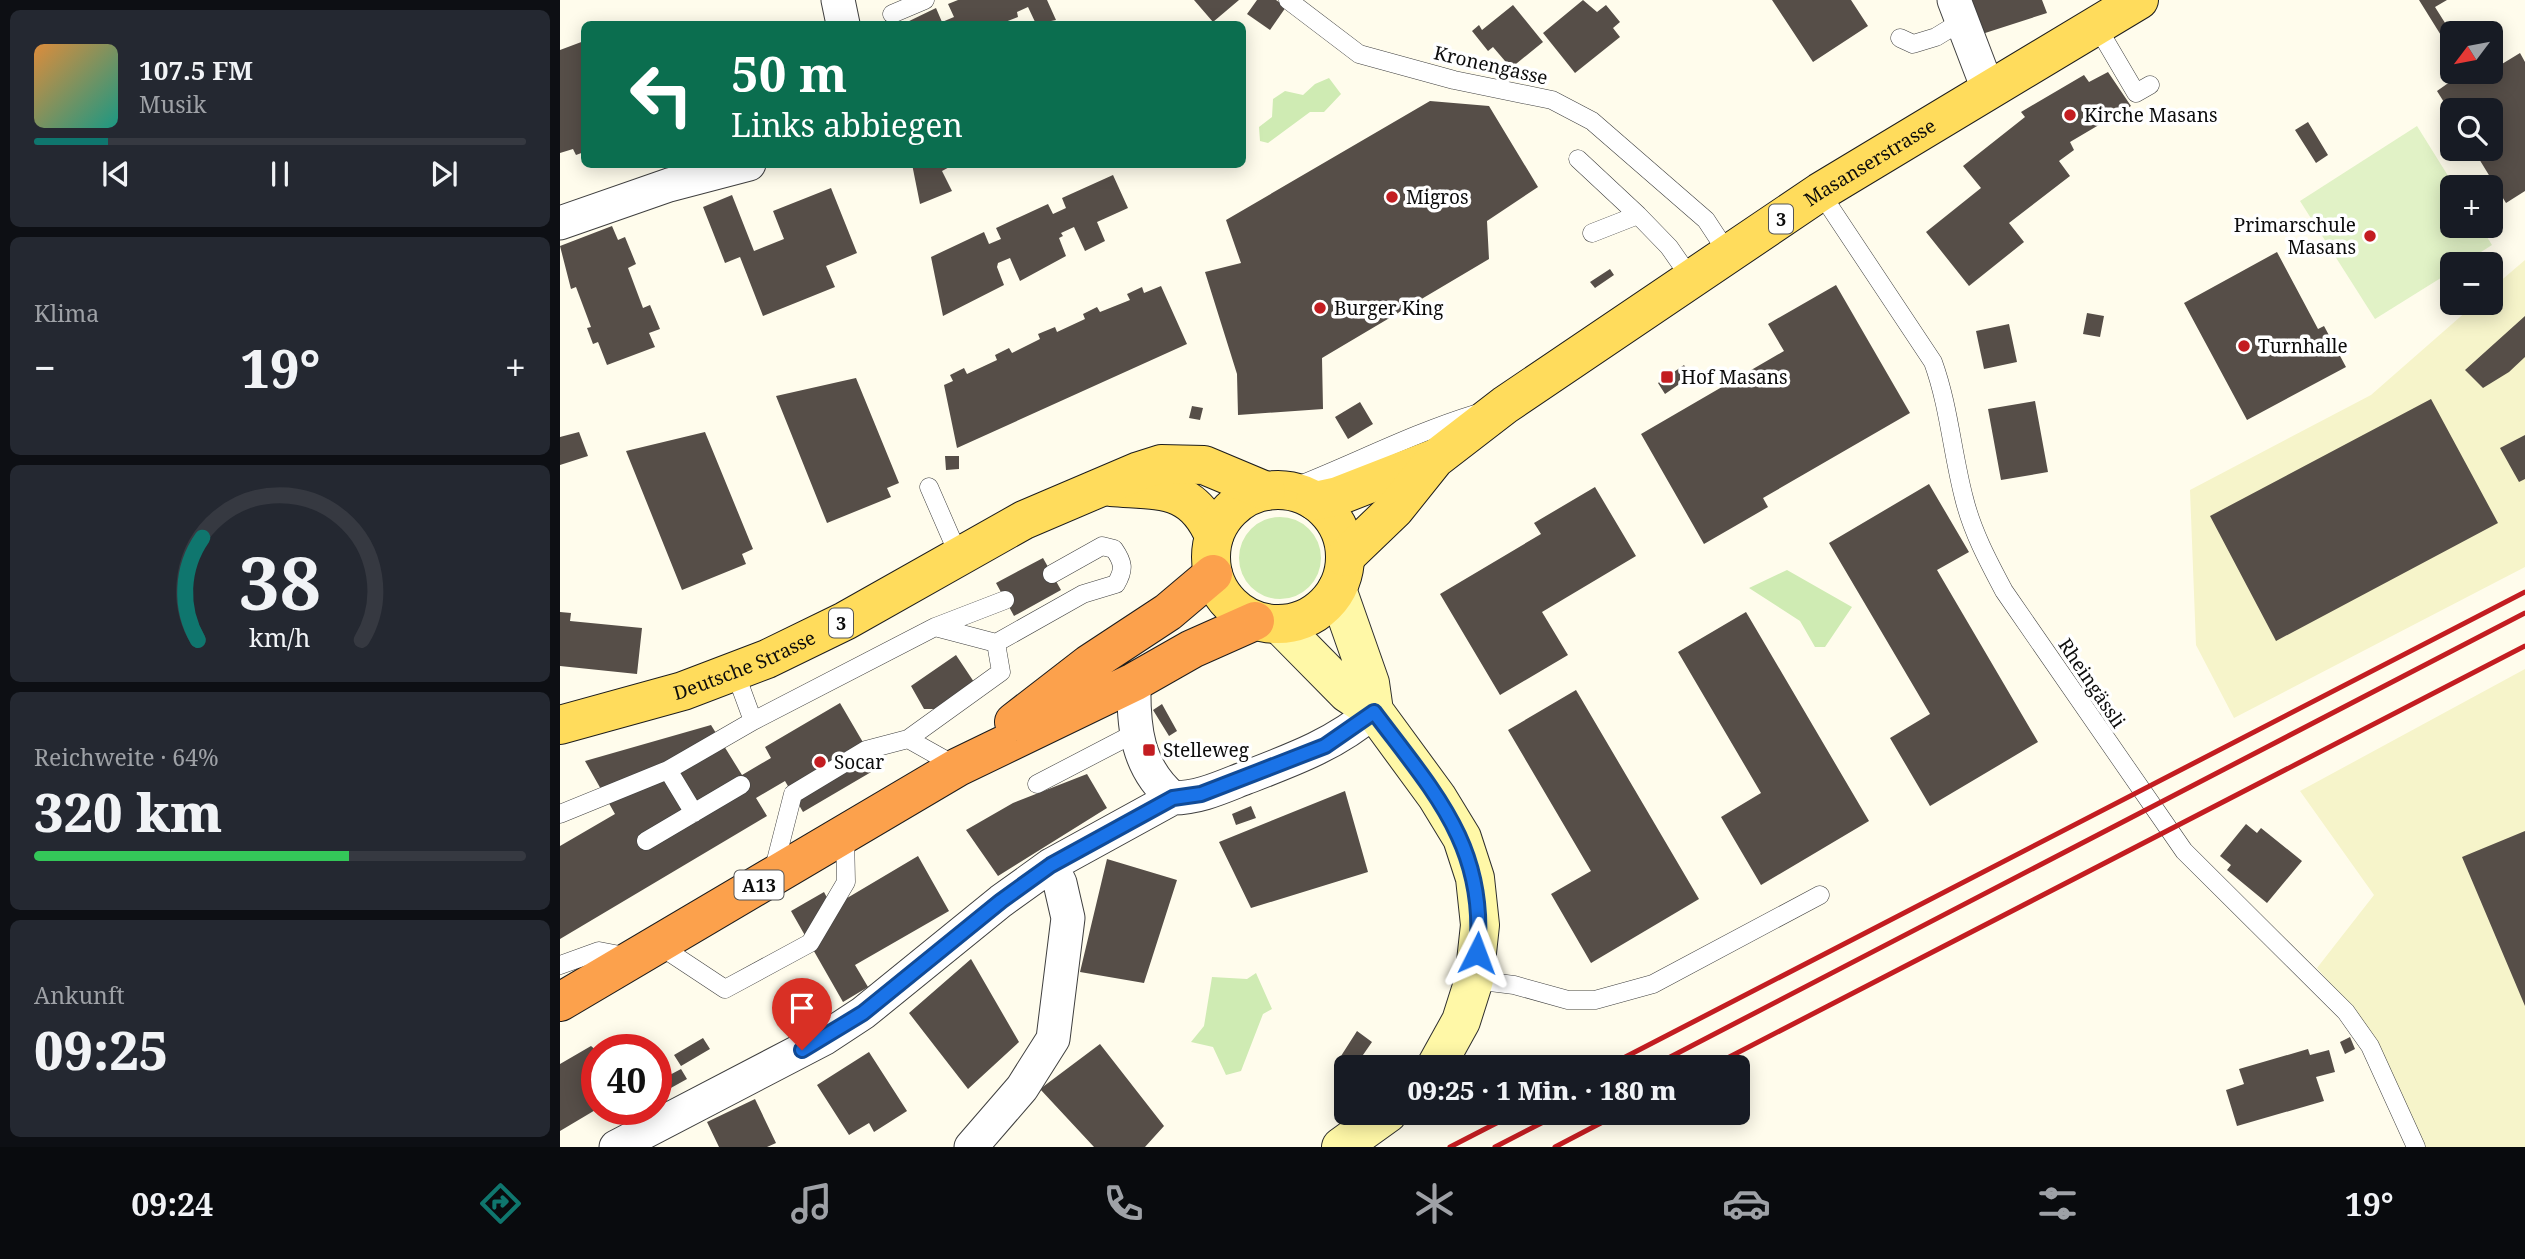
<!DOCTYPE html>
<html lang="de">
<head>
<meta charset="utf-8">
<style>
	:root { --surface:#171b24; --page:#242831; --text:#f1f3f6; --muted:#9ea1a6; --line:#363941; --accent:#0f766e }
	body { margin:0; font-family:"Noto Serif",serif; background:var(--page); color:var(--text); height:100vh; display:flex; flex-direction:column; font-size:26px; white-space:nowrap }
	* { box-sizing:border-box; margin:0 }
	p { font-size:23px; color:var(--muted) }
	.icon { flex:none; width:38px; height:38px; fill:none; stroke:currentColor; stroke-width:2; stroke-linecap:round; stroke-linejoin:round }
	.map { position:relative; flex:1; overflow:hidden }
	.details { display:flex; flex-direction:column; gap:10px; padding:10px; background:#0d0f14; width:560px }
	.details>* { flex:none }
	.hud { position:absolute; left:21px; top:21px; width:665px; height:147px; border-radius:10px; box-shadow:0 4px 18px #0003; background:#0b6e4f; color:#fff; overflow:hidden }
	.needle { width:46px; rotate:238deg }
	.fabs { position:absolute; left:1880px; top:21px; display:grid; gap:14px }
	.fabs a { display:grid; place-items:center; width:63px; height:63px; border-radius:10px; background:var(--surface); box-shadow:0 4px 18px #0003; font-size:35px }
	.speed { position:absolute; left:21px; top:1034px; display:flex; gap:14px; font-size:35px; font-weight:700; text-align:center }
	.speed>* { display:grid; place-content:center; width:91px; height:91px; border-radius:50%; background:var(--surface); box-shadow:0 4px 18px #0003; line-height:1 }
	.speed .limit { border:10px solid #d22; background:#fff; color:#111 }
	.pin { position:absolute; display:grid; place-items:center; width:60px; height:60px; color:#fff; margin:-72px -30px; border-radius:50% 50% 50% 0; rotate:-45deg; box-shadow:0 0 7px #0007 }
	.pin .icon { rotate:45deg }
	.me { position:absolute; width:77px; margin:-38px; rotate:3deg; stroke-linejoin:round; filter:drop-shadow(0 0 5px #0008) }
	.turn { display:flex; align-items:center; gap:24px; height:147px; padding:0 35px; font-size:32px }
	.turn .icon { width:91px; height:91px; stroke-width:2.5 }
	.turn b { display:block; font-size:49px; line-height:60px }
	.big { font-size:52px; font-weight:800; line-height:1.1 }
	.details .widget { flex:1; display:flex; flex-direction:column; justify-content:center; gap:10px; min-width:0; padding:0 24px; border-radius:10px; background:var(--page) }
	.details .dial { align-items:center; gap:0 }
	.dial svg { height:182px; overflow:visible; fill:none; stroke:var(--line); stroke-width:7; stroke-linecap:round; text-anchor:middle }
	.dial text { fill:var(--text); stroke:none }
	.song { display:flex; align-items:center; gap:21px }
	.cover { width:84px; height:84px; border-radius:10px; background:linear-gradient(135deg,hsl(30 70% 55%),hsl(170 70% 35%)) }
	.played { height:7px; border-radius:4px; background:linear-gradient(90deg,var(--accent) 15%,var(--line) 15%) }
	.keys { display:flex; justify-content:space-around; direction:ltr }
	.heat { display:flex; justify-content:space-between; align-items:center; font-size:38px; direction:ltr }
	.charge { height:10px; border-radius:5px; background:linear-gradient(90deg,#34c759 64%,var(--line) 0) }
	.trip { position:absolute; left:774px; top:1055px; width:416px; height:70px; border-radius:10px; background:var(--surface); box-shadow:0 4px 18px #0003; font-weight:800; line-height:70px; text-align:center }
	.menu { display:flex; height:112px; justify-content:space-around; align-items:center; background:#090b0e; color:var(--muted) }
	.menu .icon { width:49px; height:49px }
	.menu .active { color:var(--accent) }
	.menu b { font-size:32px; color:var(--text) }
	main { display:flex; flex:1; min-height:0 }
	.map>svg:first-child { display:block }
	.farmland { fill:#f6f4ca }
	.green { fill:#cfebb3 }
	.pitch { fill:#e1f2c6 }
	.building { fill:#564e48 }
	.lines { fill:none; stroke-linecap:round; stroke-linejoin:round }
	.lane-casing { stroke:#3f3f3f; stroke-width:19 }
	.street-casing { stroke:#3f3f3f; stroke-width:35 }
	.secondary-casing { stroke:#2e2e2e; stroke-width:40 }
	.primary-casing { stroke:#1d1d1d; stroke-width:40 }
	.highway-casing { stroke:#1d1d1d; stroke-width:40 }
	.lane { stroke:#fff; stroke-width:18 }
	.street { stroke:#fff; stroke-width:33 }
	.secondary { stroke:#fff8a7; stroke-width:38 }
	.primary { stroke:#ffdc5c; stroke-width:38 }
	.highway { stroke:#fca14c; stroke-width:38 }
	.rail { stroke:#c31d21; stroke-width:5 }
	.route-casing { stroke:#114b97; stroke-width:18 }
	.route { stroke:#1a73e8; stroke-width:12 }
	.poi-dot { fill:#c31d21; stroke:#fff; stroke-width:2.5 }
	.labels { text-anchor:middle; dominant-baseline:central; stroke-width:7; stroke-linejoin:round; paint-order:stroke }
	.shield { fill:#fff; stroke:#555; stroke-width:2 }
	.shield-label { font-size:18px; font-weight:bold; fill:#0c0c0c }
	.street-label { font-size:19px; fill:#0c0c0c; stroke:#fff }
	.poi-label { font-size:19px; fill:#0c0c0c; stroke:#fff; text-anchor:start }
</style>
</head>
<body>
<main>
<section class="details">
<div class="widget">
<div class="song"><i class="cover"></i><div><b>107.5 FM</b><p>Musik</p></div></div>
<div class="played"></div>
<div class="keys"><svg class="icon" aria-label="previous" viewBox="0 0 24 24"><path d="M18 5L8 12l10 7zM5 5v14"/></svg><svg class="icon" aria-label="pause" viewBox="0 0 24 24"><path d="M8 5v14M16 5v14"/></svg><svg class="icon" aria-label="next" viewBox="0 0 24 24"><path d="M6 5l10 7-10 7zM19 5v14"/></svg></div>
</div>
<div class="widget"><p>Klima</p>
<div class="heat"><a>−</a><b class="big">19°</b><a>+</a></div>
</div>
<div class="widget dial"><svg viewBox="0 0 100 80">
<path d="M14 69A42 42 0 1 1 86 69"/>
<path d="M14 69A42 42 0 0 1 16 24" stroke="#0f766e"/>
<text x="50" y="56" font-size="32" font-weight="700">38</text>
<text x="50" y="72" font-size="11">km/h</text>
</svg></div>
<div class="widget"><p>Reichweite · 64%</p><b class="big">320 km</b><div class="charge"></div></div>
<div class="widget"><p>Ankunft</p><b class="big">09:25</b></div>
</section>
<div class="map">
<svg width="1965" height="1147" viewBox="0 0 1965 1147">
	<rect width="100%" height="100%" fill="#fffcec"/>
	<!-- farmland -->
	<path class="farmland" d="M1965 260V567L1674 718 1636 645 1630 490 1811 395 1916 303H1930V290Z
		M1965 669V1147H1865L1809 1029 1757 968 1814 895 1740 791Z"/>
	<!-- green -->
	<path class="green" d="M769 78 781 94 764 112H750L708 143 700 141 699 127 712 117 713 99 725 91 743 95 755 84Z
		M679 558a41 41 0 1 1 82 0a41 41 0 1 1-82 0Z
		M1227 570 1292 607 1265 647H1255L1240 621 1189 588Z
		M696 973 712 1009 703 1014 681 1071 666 1075 653 1047 631 1042 644 1026 652 977 687 979Z"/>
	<!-- pitch -->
	<path class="pitch" d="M1857 126 1895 187H1892V226H1920L1932 245 1902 264H1892V271L1815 319 1740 201Z"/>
	<!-- building -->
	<path class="building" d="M398 0H487L496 20 476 24 468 7 457 12 458 17 440 24H343L376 8 382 22 394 17 388 4Z
		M634 0H679L653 22Z
		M697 0H716L726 7 710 30 687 14Z
		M1023 0 1037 12 1046 5 1060 22 1053 28 1060 37 1015 73 983 33Z
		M1212 0H1291L1308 26 1253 62Z
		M1410 0H1482L1487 13 1422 34Z
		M1859 0H1887L1875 7 1892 34V53Z
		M953 5 983 42 951 68 933 47 928 51 912 31 919 25 922 30Z
		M24 41V152L16 155 13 149 0 153V50Z
		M1960 53 1965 62V191L1946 203 1913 149H1930V110H1892V115L1877 91 1904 72H1915L1919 78Z
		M1548 72 1571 106 1510 142 1514 150 1499 161 1510 176 1449 223 1464 242 1409 286 1366 232 1421 188 1403 166 1465 117 1461 112 1524 75 1529 82Z
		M870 101 929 106 978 187 927 221 929 259 762 358 763 409 678 415 677 374 645 272 681 263 666 220Z
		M1748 122 1768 155 1756 163 1735 130Z
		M352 164H395L382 171 392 191 360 204Z
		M553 175 568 208 537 222 545 241 525 251 514 227 501 233 503 236 499 238 506 256 460 281 450 258 438 263 437 267 444 285 383 316 371 257 424 232 429 244 441 239 436 228 488 204 493 214 506 208 502 198Z
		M271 188 297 253 266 266 275 287 203 316 180 257 165 263 143 207 172 195 194 251 224 239 213 211Z
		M52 226 58 240 65 237 76 264 68 268 83 308 90 305 100 329 89 333 95 347 47 365 38 342 33 344 27 328 31 327 16 287 11 289 0 246Z
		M1717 252 1758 329 1764 326 1786 367 1687 420 1624 303Z
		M1050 269 1054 275 1035 288 1030 282Z
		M1276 285 1350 413 1203 498 1208 507 1144 544 1081 434 1224 351 1208 324Z
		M601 286 627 344 397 448 384 385 393 381 390 375 404 368 407 374 437 360 435 355 449 348 452 353 480 339 478 334 495 327 497 332 525 319 523 314 537 307 540 312 570 300 567 294 582 287 584 293Z
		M1527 313 1544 316 1540 337 1523 334Z
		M1965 316V357L1949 372 1923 388 1905 370Z
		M1449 324 1457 362 1424 369 1416 331Z
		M1124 365 1131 376 1105 394 1098 383Z
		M296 378 339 483 327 488 331 497 267 523 216 396Z
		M1871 399 1938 523 1716 641 1650 516Z
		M1475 401 1488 472 1441 480 1428 409Z
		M800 402 813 424 788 439 775 417Z
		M632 406 643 408 640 420 629 418Z
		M19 432 28 456 0 465V437Z
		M145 432 193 549 182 554 186 564 122 590 66 451Z
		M1965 435V479L1959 482 1940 448Z
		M385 456H399V469L386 470Z
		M1369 484 1409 552 1377 570 1478 742 1370 806 1330 738 1370 714 1269 543Z
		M1035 487 1076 556 982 612 1008 655 940 695 880 594 981 534 974 523Z
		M483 558 501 590 454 616 436 583Z
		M0 612 11 613 10 621 82 628 77 674 0 666Z
		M1186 612 1309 821 1201 885 1161 817 1201 793 1118 652Z
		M396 655 414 682 375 709H364L351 686Z
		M1016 690 1139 899 1031 963 991 894 1031 871 948 730Z
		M280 703 318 768 243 812 225 781 196 798 207 816 0 939V846L55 814 25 761 151 725 182 775 211 758 205 747Z
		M602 704 617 731 609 736 593 710Z
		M527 774 547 808 438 876 406 830 453 803Z
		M785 791 808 872 691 908 659 842Z
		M691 806 696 818 676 825 672 814Z
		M1686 824 1697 833 1701 828 1742 861 1707 903 1667 870 1671 865 1660 856Z
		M1965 831V1006L1902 857Z
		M358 856 389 911 295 965 308 987 283 1002 231 911 264 892 272 907Z
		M547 859 617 880 584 983 520 972Z
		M411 959 459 1042 408 1089 349 1013Z
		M797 1031 812 1042 796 1065 781 1056Z
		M1790 1037 1795 1049 1785 1054 1780 1042Z
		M143 1038 150 1049 121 1066 114 1055Z
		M540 1044 604 1126 585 1147H534L480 1089Z
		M31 1046 37 1051V1109L0 1131V1064Z
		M1748 1049 1750 1055 1769 1050 1775 1072 1756 1077 1764 1101 1677 1126 1666 1090 1684 1084 1679 1069Z
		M309 1052 347 1111 314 1132 309 1123 289 1135 257 1085Z
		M121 1069 127 1079 109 1089 104 1078Z
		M195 1099 216 1143 207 1147H159L147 1122Z"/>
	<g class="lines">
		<defs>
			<path id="lane" d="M728 0 799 54 894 80 992 100 1032 121 1146 220 1169 255
				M332 14 365 0
				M1536 25 1576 93 1590 85
				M1340 38 1353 44 1376 37 1402 21
				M1018 159 1078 215
				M1260 192 1373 362C1389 406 1392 452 1404 498 1412 531 1428 561 1444 591L1624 851 1786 1012 1810 1046 1856 1147
				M1032 233 1078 215 1109 247 1132 280
				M369 487 399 556
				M727 490C790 466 850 434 915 414
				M375 627 436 643 523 594 556 584C565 569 563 562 554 549L542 546 492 574
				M193 721 375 627 445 600
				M348 739 398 767
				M108 770 134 813
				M477 784 577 732
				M0 814 108 770 193 721 175 672
				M86 841 181 785
				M213 872 233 794 306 750 348 739 441 672 436 643
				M97 944 165 989 250 943 286 882 285 834
				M0 965 39 951 70 957
				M914 980 954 985 1008 1000H1035L1093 984 1260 895"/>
			<path id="street" d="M278 0 283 24
				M1394 0 1428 89
				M0 223 109 185 189 164
				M574 682C573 727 577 768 613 798 639 798 662 787 685 778 732 760 776 744 814 711
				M56 1147 265 1038 303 1013 441 901 491 865 613 798
				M411 1147 462 1088 493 1039 508 918 500 883 491 865"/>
			<path id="secondary" d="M777 589 810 683 814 711
				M720 625 787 693 814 711 877 797 902 838 915 878 920 925 914 980 901 1021 875 1068
				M781 1147 828 1113"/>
			<g id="primary">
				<path d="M551 487C600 491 632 485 654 536"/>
				<circle cx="718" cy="557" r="67"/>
				<path d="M755 501 778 496 873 459"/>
				<path id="s1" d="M785 557 835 509 875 459 945 405 1260 192 1579 0"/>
				<path id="s2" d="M0 725 123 691 207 659 285 621 464 520 579 471 601 464 644 465 706 491"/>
			</g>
			<path id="highway" d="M454 722 529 664 608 612 653 574
				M0 1002 398 767 574 682 632 649 695 621"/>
		</defs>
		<!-- lane casing -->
		<use href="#lane" class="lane-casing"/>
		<!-- street casing -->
		<use href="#street" class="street-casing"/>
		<!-- secondary casing -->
		<use href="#secondary" class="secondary-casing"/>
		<!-- primary casing -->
		<use href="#primary" class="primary-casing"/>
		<!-- highway casing -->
		<use href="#highway" class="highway-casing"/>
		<!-- lane -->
		<use href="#lane" class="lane"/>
		<!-- street -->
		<use href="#street" class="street"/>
		<!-- secondary -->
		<use href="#secondary" class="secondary"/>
		<!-- primary -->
		<use href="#primary" class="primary"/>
		<!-- highway -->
		<use href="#highway" class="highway"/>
		<!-- rail -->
		<path class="rail" d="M1044 1068 1965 592
			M1089 1068 1965 613
			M1148 1068 1965 646
			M890 1147 956 1113
			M935 1147 1001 1113
			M995 1147 1060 1113"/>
	</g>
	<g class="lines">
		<defs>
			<path id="route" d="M242 1050 303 1013 441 901 491 865 613 798 641 794 765 746 814 712C873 791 928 847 917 953"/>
		</defs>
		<!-- route casing -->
		<use href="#route" class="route-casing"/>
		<!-- route -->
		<use href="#route" class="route"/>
	</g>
	<!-- markers -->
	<g class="poi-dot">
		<circle cx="1510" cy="115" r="7"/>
		<circle cx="832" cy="197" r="7"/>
		<circle cx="1810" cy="236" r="7"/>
		<circle cx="760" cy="308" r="7"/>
		<circle cx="1684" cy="346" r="7"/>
		<rect x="1100" y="370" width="14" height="14" rx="3.5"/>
		<rect x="582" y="743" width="14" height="14" rx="3.5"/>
		<circle cx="260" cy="762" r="7"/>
	</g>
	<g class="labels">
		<!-- shield labels -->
		<g class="shield">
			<rect x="1209" y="204.5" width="24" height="29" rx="5"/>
			<rect x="269" y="608.5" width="24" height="29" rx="5"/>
			<rect x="174.5" y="870.5" width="49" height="29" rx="5"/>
		</g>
		<g class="shield-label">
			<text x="1221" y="219">3</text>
			<text x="281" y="623">3</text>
			<text x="199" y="885">A13</text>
		</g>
		<!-- street labels -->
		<g class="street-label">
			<text transform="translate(931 65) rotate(13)">Kronengasse</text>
			<text stroke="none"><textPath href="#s1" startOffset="660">Masanserstrasse</textPath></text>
			<text stroke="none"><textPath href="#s2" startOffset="194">Deutsche Strasse</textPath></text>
			<text transform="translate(1532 683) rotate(56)">Rheingässli</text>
		</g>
		<!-- poi labels -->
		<g class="poi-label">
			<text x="1524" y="115">Kirche Masans</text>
			<text x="846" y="197">Migros</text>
			<text x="1796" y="225" text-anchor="end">Primarschule<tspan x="1796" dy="22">Masans</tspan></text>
			<text x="774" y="308">Burger King</text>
			<text x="1698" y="346">Turnhalle</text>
			<text x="1121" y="377">Hof Masans</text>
			<text x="603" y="750">Stelleweg</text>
			<text x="274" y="762">Socar</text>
		</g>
	</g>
</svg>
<div class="fabs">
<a><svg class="needle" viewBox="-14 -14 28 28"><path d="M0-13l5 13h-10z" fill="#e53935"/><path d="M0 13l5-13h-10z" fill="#9ea1a6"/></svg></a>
<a><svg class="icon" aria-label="search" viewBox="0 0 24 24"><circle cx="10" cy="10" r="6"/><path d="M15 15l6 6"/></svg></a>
<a>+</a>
<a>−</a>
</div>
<div class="speed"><div class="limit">40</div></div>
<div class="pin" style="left:242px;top:1050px;background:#d93025"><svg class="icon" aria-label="arrive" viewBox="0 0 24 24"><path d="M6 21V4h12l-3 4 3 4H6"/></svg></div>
<svg class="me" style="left:917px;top:953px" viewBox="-20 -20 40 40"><path d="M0-17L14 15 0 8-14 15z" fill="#1a73e8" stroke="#fff" stroke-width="4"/></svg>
<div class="trip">09:25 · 1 Min. · 180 m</div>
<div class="hud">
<div class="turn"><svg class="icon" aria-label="left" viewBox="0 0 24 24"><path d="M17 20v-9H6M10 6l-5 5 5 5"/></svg><div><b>50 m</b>Links abbiegen</div></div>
</div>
</div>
</main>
<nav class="menu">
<b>09:24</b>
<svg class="icon active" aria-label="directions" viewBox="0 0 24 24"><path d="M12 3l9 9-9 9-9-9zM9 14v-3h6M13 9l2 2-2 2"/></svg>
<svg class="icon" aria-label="music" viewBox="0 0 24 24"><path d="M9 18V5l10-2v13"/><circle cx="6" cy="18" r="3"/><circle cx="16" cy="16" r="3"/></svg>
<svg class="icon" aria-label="phone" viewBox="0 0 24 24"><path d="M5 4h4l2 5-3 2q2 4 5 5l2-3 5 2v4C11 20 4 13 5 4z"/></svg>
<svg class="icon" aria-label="climate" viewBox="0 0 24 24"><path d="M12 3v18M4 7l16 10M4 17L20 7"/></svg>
<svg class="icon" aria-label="car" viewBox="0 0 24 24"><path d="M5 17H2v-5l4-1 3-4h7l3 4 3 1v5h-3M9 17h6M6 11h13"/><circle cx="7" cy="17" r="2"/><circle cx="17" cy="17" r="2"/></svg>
<svg class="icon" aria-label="filters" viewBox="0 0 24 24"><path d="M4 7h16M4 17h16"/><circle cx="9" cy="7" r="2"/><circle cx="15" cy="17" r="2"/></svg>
<b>19°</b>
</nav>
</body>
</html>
